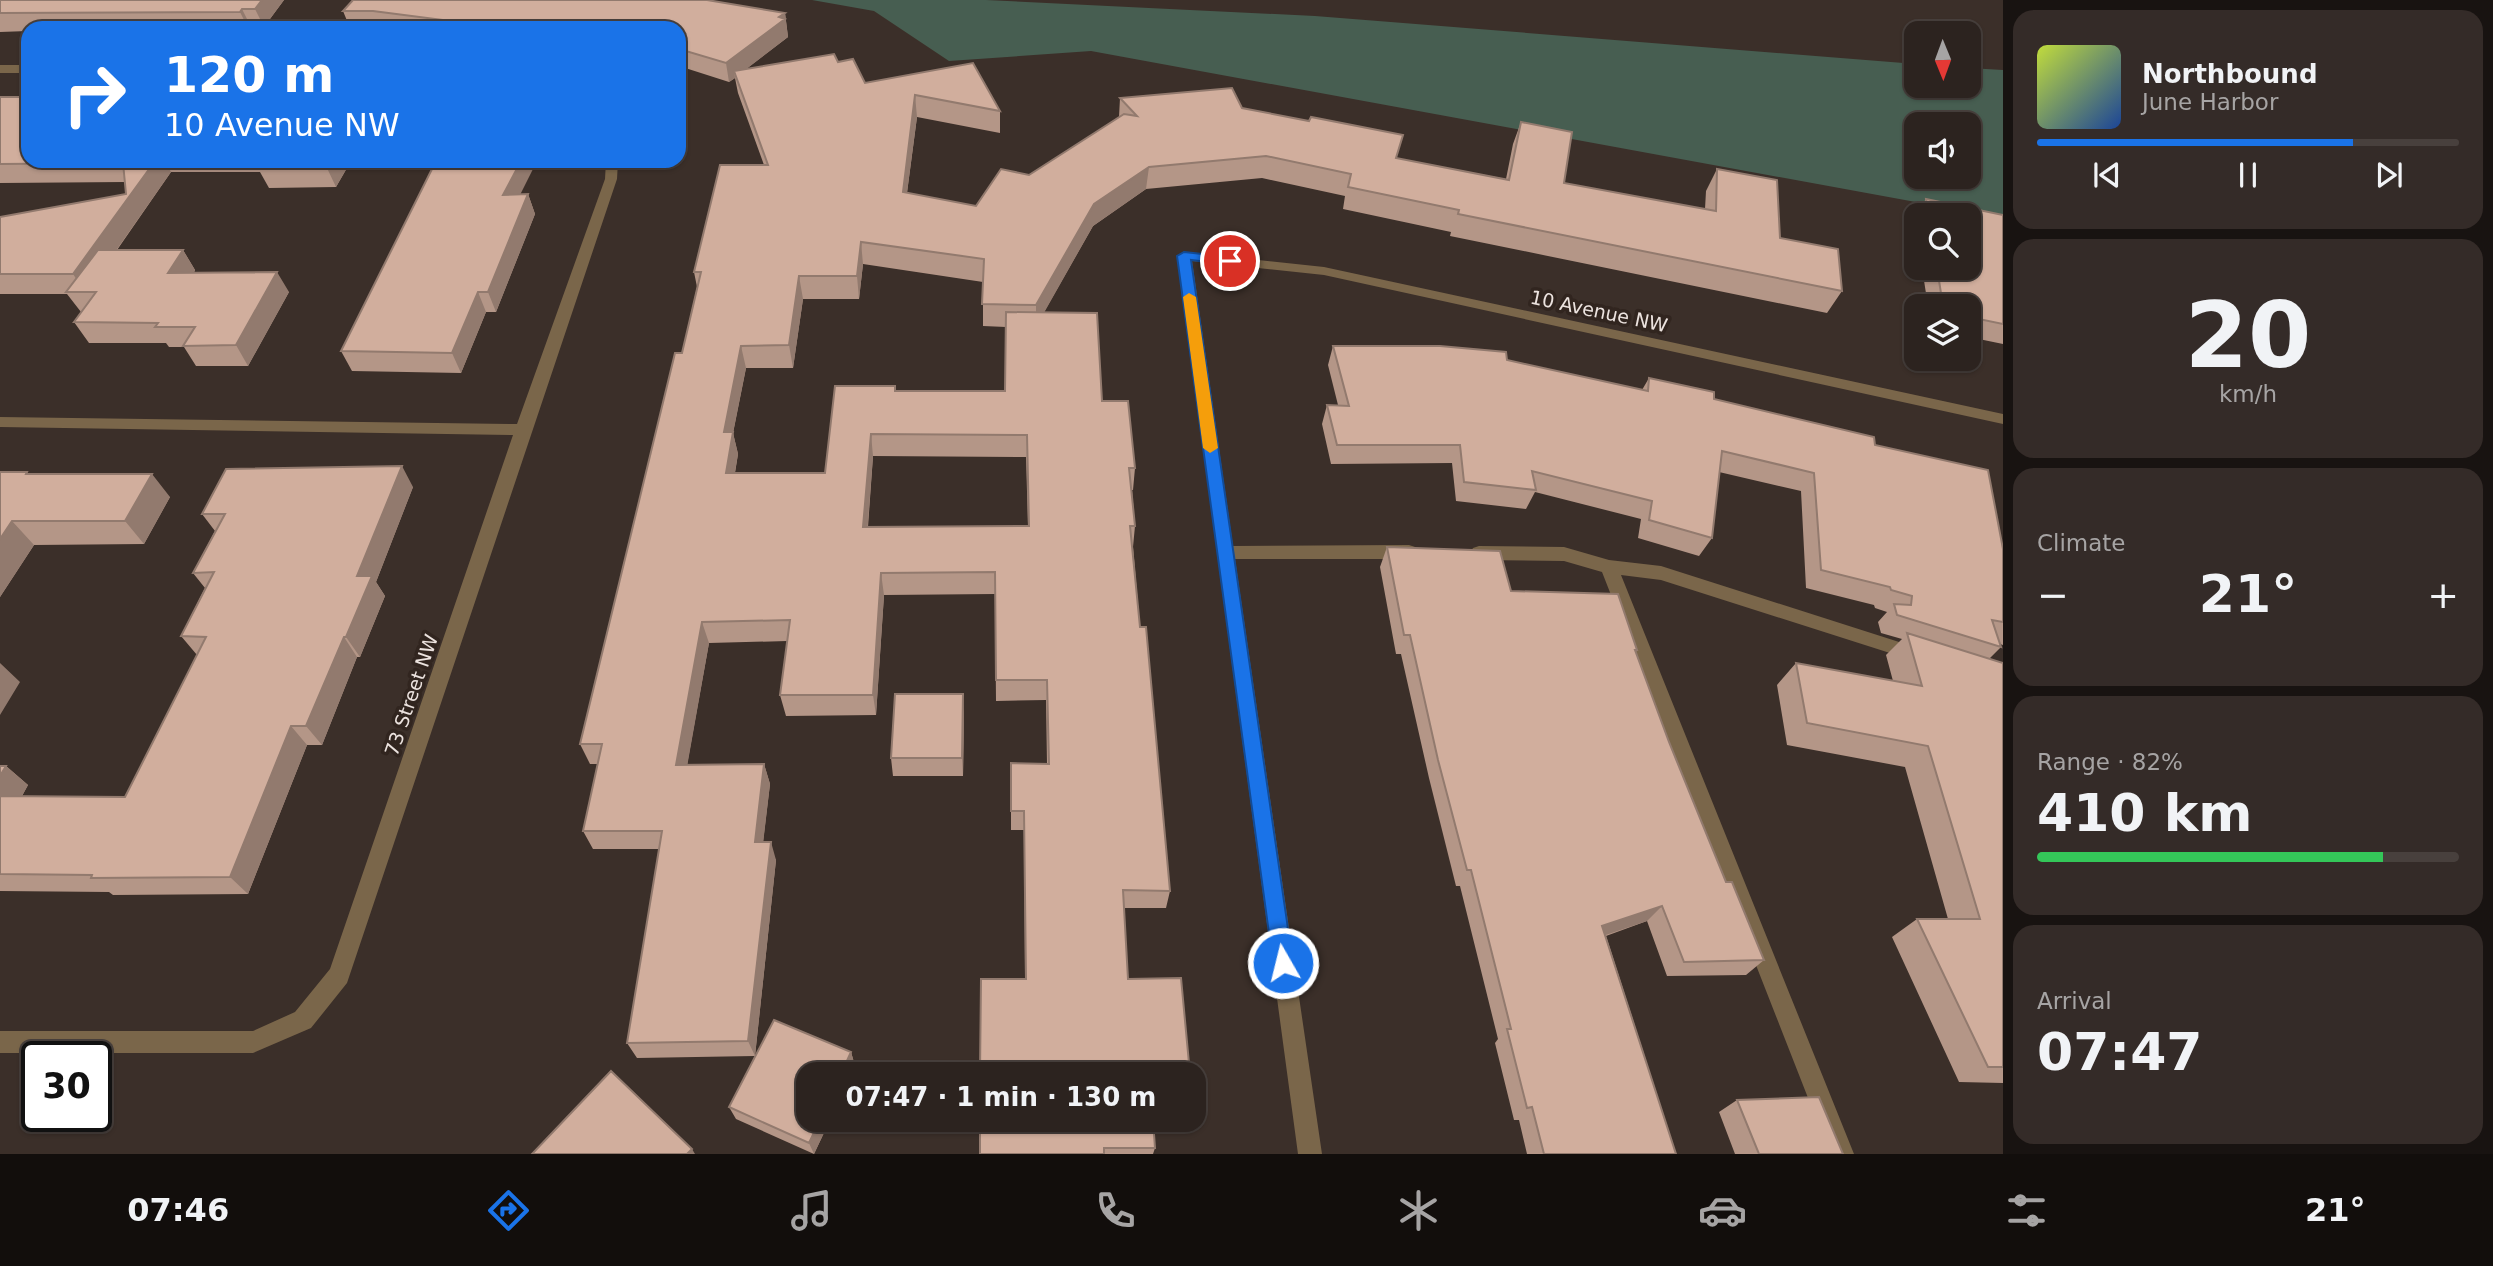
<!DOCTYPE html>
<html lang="en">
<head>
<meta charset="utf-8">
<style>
	:root { --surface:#2c231f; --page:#342b28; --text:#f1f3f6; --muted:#a6a4a4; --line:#48403d; --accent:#1a73e8 }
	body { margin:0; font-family:"DejaVu Sans",sans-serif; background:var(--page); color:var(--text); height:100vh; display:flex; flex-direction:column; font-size:26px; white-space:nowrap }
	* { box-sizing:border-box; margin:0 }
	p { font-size:23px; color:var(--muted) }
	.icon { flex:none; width:38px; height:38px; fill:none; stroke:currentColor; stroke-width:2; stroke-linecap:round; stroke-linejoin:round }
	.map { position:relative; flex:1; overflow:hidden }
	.side { display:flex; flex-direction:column; gap:10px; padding:10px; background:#181311; width:490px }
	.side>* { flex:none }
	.banner { position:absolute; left:21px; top:21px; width:665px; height:147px; border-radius:21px; box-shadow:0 2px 5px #0004,0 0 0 2px var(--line); background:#1a73e8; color:#fff; overflow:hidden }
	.needle { width:46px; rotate:179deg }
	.fabs { position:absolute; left:1904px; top:21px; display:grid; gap:14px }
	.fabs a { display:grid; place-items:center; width:77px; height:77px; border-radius:14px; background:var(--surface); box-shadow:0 2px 5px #0004,0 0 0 2px var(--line); font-size:35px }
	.speed { position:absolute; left:21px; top:1041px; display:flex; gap:14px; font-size:35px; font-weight:700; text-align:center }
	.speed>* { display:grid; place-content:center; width:91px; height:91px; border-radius:50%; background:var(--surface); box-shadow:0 2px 5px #0004,0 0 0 2px var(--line); line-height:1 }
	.speed .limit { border:4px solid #111; border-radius:10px; background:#fff; color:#111 }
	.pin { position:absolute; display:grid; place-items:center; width:60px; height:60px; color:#fff; margin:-30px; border:4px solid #fff; border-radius:50%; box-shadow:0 2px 7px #0007 }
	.me { position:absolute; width:77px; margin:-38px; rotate:352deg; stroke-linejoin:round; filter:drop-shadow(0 0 5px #0008) }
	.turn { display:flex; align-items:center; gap:24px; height:147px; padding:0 28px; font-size:32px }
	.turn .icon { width:91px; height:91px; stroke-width:2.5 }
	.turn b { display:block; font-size:49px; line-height:60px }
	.big { font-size:52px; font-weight:600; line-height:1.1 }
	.side .widget { flex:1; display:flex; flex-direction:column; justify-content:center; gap:10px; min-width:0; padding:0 24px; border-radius:21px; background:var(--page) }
	.side .dial { align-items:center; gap:0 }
	.dial b { font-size:91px; line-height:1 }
	.song { display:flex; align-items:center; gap:21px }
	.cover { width:84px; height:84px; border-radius:10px; background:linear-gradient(135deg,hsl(70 70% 55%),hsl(220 70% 35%)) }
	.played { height:7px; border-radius:4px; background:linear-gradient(90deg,var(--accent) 75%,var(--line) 75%) }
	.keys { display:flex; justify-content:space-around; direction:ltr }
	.heat { display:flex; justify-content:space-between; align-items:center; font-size:38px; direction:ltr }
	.charge { height:10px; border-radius:5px; background:linear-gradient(90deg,#34c759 82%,var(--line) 0) }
	.trip { position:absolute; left:796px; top:1062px; width:410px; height:70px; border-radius:21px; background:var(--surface); box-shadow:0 2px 5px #0004,0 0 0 2px var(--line); font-weight:600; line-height:70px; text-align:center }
	.dock { display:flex; height:112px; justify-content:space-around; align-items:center; background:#120e0c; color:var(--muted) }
	.dock .icon { width:49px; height:49px }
	.dock .on { color:var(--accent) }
	.dock b { font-size:32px; color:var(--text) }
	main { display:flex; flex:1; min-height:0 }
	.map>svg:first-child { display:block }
	.green { fill:#475e51; fill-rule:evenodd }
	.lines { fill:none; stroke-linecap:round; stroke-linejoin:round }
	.minor { fill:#7a664a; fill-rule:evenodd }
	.wall { fill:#b49687; fill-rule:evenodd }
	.shaded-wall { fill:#927a6e }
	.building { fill:#d1ae9d; stroke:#927a6e; stroke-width:2; fill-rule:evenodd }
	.route { fill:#1a73e8; stroke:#114b97; stroke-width:2 }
	.slow { fill:#f59e0b }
	.labels { text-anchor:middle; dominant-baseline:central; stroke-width:7; stroke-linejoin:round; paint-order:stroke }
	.street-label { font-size:19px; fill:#ece3df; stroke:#31251f }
</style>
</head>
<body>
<main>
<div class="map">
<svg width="2003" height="1154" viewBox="0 0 2003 1154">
	<rect width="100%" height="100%" fill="#3b2f29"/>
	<!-- green -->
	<path class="green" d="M812 0H986L1315 16 1916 64V86H1969V68L2003 70V218L1091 51 949 61 874 11ZM1916 124H1969V177H1916Z"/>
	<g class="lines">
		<!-- minor -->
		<path class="minor" d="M0 65H28V73H0Z
			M606 161H618L617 179 347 983 311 1028 253 1053H0V1031H253L295 1012 330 969 513 435 0 427V417L517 424 605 179Z
			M1184 252 1324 267 2003 414V424L1324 275 1192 261 1233 546 1409 545 1415 547 1418 552 1415 557 1409 559H1235L1322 1154H1298L1177 256Z
			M1479 546 1564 547 1609 560 1661 566 1921 649 1924 654 1921 659 1915 661 1661 580 1621 575 1854 1154H1830L1602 572 1564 561 1479 560 1473 558 1470 553 1473 548Z"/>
	</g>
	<!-- wall -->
	<path class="wall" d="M0 0H284L264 27 28 28V31L0 32Z
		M343 11 785 13 788 37 746 69 838 62 865 83 1000 111V133L917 117 907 193 976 206 1029 175 1119 117 1120 98 1242 108 1396 158 1506 179 1513 144 1521 122 1564 183 1705 209 1706 191 1717 169 1780 238 1842 291 1827 313 1450 236 1451 232 1343 209 1345 196 1262 178 1146 189 1093 226 1044 312 1102 401 1135 468 1133 490H1132L1135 526 1133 547 1140 627 1170 891 1166 908H1124L1025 979 1024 830H1011V763L1047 764 1046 700 996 701 995 594 884 595 876 715 786 716 780 695 787 641 709 643 687 765 764 764 770 784 763 842 776 860 755 1056 637 1058 627 1043 659 849H593L583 831 598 764H590L580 744 682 353 697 287 694 272 764 165 738 93 735 78 729 82 679 66V28H350ZM863 264 983 282V326L1006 327 1005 391H896L895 386 825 473H735L738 454 733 433 746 368H793L803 299H859ZM873 456 1026 457 1028 526 868 527Z
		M0 97 28 161H351L336 187 269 188 260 172H171L117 250H183L195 270 194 273 289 292 248 366H196L184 347H169L166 343H89L74 322 81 312 67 294H0V217L126 194 125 182 0 183Z
		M520 194H528L535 214 496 312H486L461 373 352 371 341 351Z
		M1926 199 2003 215V344L1969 337V306H1928L1922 268H1969V215H1916V229L1914 216Z
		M1333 346 1507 360 1642 390 1649 378 1714 399 1875 445 2003 549V645L2000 644 2001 647 1989 659 2003 663V1083L1959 1082 1892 937 1917 919H1948L1905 767 1787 745 1777 685 1796 663 1893 681 1886 655 1902 639 1881 633 1878 622 1887 612 1875 608 1874 605 1806 588 1801 491 1719 472 1712 538 1699 556 1638 538 1641 519 1535 492 1526 509 1456 501 1452 463 1331 464 1322 424 1327 405H1338L1328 365Z
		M0 472 29 474 170 497 144 544 34 545 0 597Z
		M413 487 376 582 385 596 360 657H357L322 745H307L248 894 113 895 109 892 0 891V766H6L28 785 22 796 125 797 197 655 181 636 205 588 193 573 215 531 202 514Z
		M1387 547 1511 591 1637 650 1636 652 1669 742 1726 882 1764 960 1746 975 1667 976 1647 921 1606 936 1676 1154H1527L1519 1120H1514L1495 1043 1498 1039 1460 886H1456L1429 778 1401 654H1396L1380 567Z
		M964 712 963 776H893L891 758Z
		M851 1052 855 1066 851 1074H808V1120H830L814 1154 736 1119 729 1107Z
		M1737 1100 1843 1154H1735L1719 1112Z
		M980 1120 1155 1148 1153 1154H980Z"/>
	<!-- shaded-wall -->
	<path class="shaded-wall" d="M262 0H284L264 27 255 9Z
		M242 9 251 27 250 28H248L240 12Z
		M785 13 788 37 736 77 734 71 735 78 729 82 726 63Z
		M915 95 917 117 904 215 903 192Z
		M155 161H165L171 172 87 292H85L73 274Z
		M331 161H351L336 187 327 168Z
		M521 161H537L510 215 503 195Z
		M1149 167 1146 189 1093 226 1036 327V305L1094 204Z
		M528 194 535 214 496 312 488 292Z
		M861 242 863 264 859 299 857 276Z
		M183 250 195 270 180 293 168 273Z
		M277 272 289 292 248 366 236 345Z
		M799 276 803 299 793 368 789 345Z
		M478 292 486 312 461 373 452 353Z
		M741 346 746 368 733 433 738 454 731 495 726 473 724 432Z
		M871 434 873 456 866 548 863 527Z
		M402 466 413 487 376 582 385 596 360 657 346 637 357 576Z
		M152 474 170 497 144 544 125 521Z
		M12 521 34 545 0 597V539Z
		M881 573 884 595 876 715 873 695Z
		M702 622 709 643 684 784 676 765Z
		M344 637 357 657 322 745 306 726Z
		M0 663 20 682 0 715Z
		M963 694 964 712 963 776 962 758Z
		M291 726 307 745 248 894 230 877Z
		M764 764 770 784 761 861 755 842Z
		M6 766 28 785 12 814 0 805V776Z
		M771 842 776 860 755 1056 748 1041Z
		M1662 906 1647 921 1588 941 1602 926Z
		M851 1052 855 1066 851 1074H841Z
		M820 1120H830L814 1154 809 1143Z
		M692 1149 695 1154H687Z"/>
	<!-- building -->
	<path class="building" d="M0 0H262L255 9H242L240 12 0 13Z
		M353 0H707L785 13 779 17 785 19 726 63 679 49V28H524L500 24 497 27 373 11H343Z
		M834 54 838 62 853 59 865 83 973 63 1000 111 915 95 903 192 976 206 1001 169 1029 175 1124 114 1137 116 1120 98 1232 88 1242 108 1309 121 1311 117 1403 135 1396 158 1509 180 1521 122 1572 132 1564 183 1716 211 1717 169 1777 180 1780 238 1838 249 1842 291 1458 214 1459 210 1348 187 1351 174 1266 156 1149 167 1094 204 1036 305 982 304 984 259 861 242 857 276H799L789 345 741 346 724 432H733L726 473H825L835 386H895V391H1005L1006 312 1097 313 1102 401H1128L1135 468H1129L1135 526H1130L1140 627H1146L1170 891 1123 890 1128 979 1181 978 1190 1074H980L981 979H1026L1024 811H1011V763L1049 764 1047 680H996L995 572 881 573 873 695H780L790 620 702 622 676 765 764 764 755 842H771L748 1041 627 1043 662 831H583L602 744H580L675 353H682L701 272H694L720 165H768L734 71ZM871 434 1027 435 1029 526 863 527Z
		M0 97H28V161H155L73 274H0V217L126 194 123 163 0 164Z
		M264 161H331L327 168 259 169Z
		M436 161H521L503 195 528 194 488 292H478L452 353 341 351Z
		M1926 199 2003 215V324L1969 317V306H1943L1937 268H1969V215H1928Z
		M98 250H183L168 273 277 272 236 345 183 346 195 327H155L158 323 74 322 96 292H66Z
		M1333 346H1440L1506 352 1507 360 1648 391 1649 378 1714 392V399L1874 437 1875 445 1988 470 2003 549V622L1992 620 2001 647 1897 615 1894 604 1911 605 1912 596 1891 590 1890 587 1821 570 1814 473 1722 451 1712 538 1649 520 1652 501 1532 471 1536 490 1464 482 1460 445H1337L1327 405 1349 406Z
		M402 466 357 576H372L346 637H344L306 726H291L230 877 91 878 92 875 0 874V796L125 797 206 637 181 636 214 572 193 573 225 514H202L226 469Z
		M0 472H27L26 474H152L125 521H12L0 539Z
		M1387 547 1500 551 1511 591 1618 594 1637 650H1635L1669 742 1726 882H1732L1764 960 1684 962 1662 906 1602 926 1676 1154H1544L1532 1107 1527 1108 1507 1029H1511L1471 870H1467L1438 760 1410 635H1404Z
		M1907 633 2003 663V1067H1988L1917 919H1980L1928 746 1807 723 1796 663 1922 686Z
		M895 694H963L962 758H891Z
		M0 766H6L0 776Z
		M774 1020 851 1052 841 1074H808V1120H820L809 1143 729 1107Z
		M611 1071 692 1149 687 1154H532Z
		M1819 1097 1843 1154H1759L1737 1100Z
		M980 1120H1153L1155 1148H1104V1154H980Z"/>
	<!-- route -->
	<path class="route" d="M1184 252 1230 257 1237 261 1230 265 1191 260 1293 963 1290 970 1283 973 1276 970 1273 963 1177 256Z"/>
	<!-- slow -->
	<path class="slow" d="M1189 293 1196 297 1218 448 1210 453 1203 448 1183 297Z"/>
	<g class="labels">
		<!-- street labels -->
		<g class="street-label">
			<text transform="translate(1599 311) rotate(12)">10 Avenue NW</text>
			<text transform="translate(411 695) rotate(-71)">73 Street NW</text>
		</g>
	</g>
</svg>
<div class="fabs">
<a><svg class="needle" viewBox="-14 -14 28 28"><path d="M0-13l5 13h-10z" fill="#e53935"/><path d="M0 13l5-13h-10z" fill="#a6a4a4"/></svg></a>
<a><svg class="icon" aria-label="sound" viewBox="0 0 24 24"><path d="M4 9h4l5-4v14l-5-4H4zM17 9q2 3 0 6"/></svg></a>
<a><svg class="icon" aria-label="search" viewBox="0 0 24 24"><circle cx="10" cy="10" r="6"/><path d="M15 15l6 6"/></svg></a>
<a><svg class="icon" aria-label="layers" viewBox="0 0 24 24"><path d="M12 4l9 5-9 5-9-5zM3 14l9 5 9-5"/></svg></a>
</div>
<div class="speed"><div class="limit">30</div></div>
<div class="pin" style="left:1230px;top:261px;background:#d93025"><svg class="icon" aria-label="arrive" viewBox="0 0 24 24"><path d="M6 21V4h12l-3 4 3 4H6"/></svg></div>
<svg class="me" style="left:1283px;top:963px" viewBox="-20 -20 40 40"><circle r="17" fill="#1a73e8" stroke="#fff" stroke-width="3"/><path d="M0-11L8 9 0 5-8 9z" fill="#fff"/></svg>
<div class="trip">07:47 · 1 min · 130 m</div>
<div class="banner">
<div class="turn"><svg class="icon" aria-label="right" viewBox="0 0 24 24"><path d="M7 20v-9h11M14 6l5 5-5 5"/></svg><div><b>120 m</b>10 Avenue NW</div></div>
</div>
</div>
<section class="side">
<div class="widget">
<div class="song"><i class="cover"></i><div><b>Northbound</b><p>June Harbor</p></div></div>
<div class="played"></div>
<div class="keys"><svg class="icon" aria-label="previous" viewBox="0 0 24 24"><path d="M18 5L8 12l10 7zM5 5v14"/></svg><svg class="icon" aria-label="pause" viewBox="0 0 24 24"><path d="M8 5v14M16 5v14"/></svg><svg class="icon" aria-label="next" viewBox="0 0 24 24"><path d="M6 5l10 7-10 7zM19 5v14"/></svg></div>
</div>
<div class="widget dial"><b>20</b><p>km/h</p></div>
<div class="widget"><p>Climate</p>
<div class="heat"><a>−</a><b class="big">21°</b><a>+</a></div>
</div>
<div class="widget"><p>Range · 82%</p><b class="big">410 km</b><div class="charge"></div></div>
<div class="widget"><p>Arrival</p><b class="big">07:47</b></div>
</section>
</main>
<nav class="dock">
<b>07:46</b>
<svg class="icon on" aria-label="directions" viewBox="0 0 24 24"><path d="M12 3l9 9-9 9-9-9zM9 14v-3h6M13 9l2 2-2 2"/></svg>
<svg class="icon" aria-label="music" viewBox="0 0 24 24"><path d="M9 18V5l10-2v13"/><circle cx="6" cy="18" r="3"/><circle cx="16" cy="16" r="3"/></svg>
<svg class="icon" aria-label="phone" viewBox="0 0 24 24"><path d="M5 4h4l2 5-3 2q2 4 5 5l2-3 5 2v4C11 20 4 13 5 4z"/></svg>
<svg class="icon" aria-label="climate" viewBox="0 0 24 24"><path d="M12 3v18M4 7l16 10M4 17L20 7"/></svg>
<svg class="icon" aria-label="car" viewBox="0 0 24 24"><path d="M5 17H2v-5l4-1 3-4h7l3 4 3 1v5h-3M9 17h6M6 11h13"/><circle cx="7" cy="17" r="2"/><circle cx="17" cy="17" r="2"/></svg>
<svg class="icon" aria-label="filters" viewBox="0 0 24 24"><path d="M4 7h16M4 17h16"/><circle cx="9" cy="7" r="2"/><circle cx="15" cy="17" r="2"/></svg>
<b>21°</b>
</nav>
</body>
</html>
